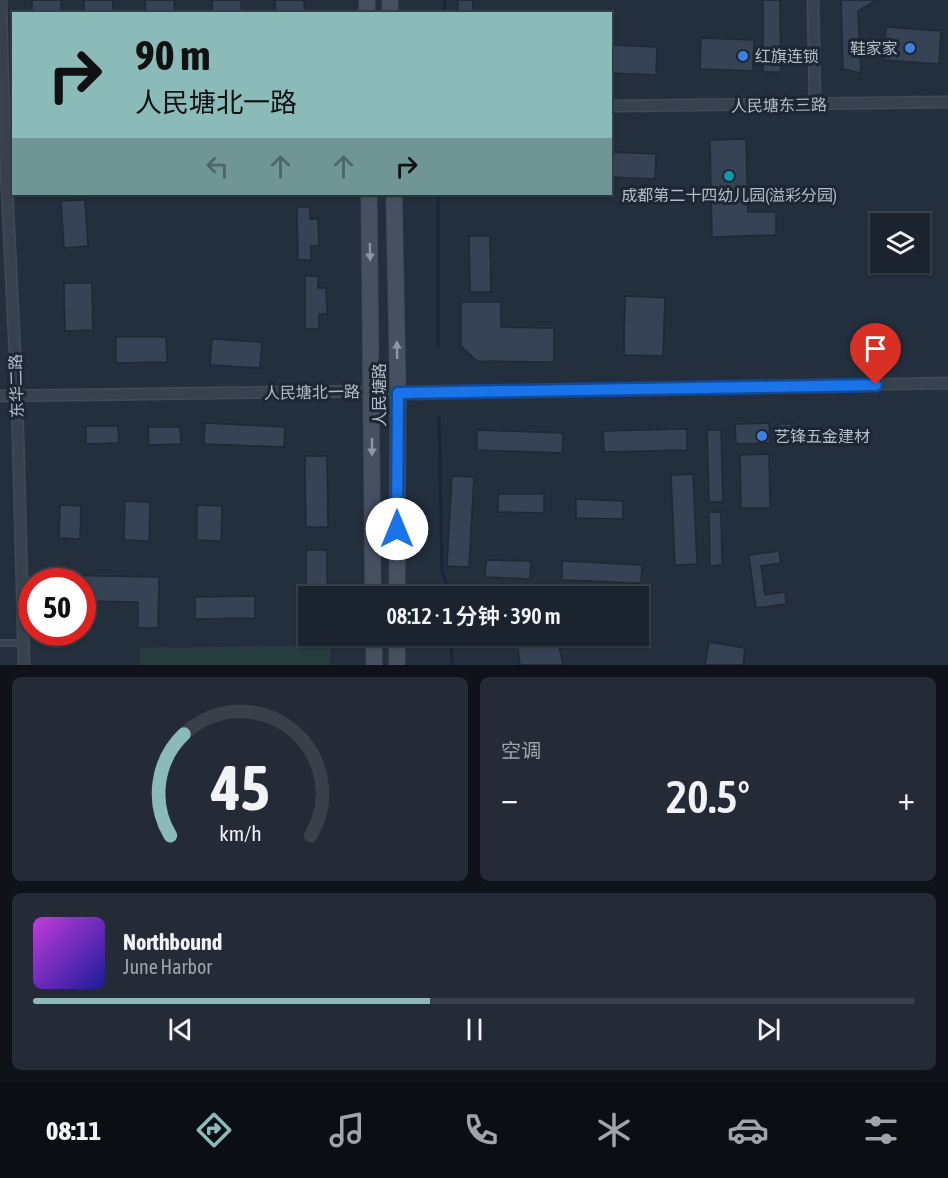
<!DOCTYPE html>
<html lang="zh">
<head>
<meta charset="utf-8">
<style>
	:root { --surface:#1b232e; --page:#242b36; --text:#f1f3f6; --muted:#a0a4aa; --line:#39404a; --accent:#8bbbb9 }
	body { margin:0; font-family:"Asap Condensed","Noto Sans SC",sans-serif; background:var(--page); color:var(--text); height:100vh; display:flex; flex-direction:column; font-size:22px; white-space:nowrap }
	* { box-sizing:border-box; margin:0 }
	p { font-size:20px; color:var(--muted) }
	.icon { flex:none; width:33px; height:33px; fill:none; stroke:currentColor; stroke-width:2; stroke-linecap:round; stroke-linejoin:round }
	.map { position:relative; height:665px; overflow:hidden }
	.side { display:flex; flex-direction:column; gap:12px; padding:12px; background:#0f1319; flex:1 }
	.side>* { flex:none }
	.banner { position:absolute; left:12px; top:12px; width:600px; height:183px; border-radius:0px; box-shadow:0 2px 4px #0004,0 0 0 2px var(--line); background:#8bbbb9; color:#111; overflow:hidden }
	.controls { position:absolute; left:870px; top:213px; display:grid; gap:12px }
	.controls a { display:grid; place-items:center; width:60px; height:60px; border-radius:0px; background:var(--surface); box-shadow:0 2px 4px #0004,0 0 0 2px var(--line); font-size:30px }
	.speed { position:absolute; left:18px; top:568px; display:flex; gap:12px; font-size:30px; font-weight:700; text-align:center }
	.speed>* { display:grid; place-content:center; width:78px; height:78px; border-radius:50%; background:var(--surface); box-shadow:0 2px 4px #0004,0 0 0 2px var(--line); line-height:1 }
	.speed .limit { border:9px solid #d22; background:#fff; color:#111 }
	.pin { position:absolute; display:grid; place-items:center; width:51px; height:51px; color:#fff; margin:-62px -26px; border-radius:50% 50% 50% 0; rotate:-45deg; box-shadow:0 0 6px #0007 }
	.pin .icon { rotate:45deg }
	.me { position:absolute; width:66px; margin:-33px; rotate:0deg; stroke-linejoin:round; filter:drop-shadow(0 0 4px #0008) }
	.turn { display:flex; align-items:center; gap:21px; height:126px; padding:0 24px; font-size:27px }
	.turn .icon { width:78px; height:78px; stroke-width:2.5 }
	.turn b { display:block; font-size:42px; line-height:51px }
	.lanes { display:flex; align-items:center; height:57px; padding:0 24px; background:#0003; justify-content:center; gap:30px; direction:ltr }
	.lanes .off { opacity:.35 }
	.big { font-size:45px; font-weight:600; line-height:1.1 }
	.side .tile { flex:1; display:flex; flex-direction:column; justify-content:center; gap:9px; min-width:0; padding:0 21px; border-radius:9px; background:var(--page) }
	.side .dial { align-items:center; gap:0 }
	.dial svg { height:156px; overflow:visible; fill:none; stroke:var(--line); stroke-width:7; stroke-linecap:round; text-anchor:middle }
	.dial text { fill:var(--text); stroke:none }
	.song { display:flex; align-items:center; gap:18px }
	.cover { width:72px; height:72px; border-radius:9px; background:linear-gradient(135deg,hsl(290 70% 55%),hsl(240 70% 35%)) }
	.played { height:6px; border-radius:3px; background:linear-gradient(90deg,var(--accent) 45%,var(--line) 45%) }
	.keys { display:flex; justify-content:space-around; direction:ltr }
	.heat { display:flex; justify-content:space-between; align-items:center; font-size:33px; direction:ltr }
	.side .tiles { flex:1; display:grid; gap:12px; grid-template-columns:1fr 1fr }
	.tile:last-child { grid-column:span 2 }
	.trip { position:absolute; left:298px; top:586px; width:351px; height:60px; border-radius:0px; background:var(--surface); box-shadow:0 2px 4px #0004,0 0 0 2px var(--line); font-weight:600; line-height:60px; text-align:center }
	.dock { display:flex; height:96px; justify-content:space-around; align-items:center; background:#0b0e12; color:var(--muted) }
	.dock .icon { width:42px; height:42px }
	.dock .current { color:var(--accent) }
	.dock b { font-size:27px; color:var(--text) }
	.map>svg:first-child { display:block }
	.green { fill:#263c3f }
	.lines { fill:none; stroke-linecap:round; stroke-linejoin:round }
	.stream { stroke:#17263c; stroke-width:3 }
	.building { fill:#364354; stroke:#1f2835; stroke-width:1.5 }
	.lane-casing { stroke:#414a57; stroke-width:8 }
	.street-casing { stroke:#414a57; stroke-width:13 }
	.secondary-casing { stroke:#414a57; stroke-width:17 }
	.lane { stroke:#38414e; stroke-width:5 }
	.street { stroke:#38414e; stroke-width:10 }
	.secondary { stroke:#465061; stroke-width:15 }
	.oneway { fill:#8e96a5 }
	.route-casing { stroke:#114b97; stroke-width:15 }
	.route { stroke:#1a73e8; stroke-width:10 }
	.shop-dot { fill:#3f7fe0; stroke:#1d2633; stroke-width:2 }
	.culture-dot { fill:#0f9aa8; stroke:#1d2633; stroke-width:2 }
	.labels { text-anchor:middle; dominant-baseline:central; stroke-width:6; stroke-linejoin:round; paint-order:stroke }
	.poi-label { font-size:16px; fill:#b4bcc9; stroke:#1d2633; text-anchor:start }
	.street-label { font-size:16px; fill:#b4bcc9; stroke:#1d2633 }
</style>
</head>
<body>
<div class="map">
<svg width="948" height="665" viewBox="0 0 948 665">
	<rect width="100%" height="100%" fill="#242f3e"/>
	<!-- green -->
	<path class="green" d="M330 645V665H140V648Z"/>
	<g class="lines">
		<!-- stream -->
		<path class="stream" d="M444 14 445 0
			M438 194V346
			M439 418 442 571 451 597
			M451 638 452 665"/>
	</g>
	<!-- building -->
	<path class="building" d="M32 0H61V14H32Z
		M84 0H113V14H84Z
		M145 0H174L175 14H146Z
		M212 0H241L242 14H213Z
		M275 0H304L305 14H276Z
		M458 0H473V14H458Z
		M763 0H780L781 72H763Z
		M841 0H877L858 11 861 73 843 69Z
		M886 27 941 31 939 64 884 60Z
		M701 38 754 40 753 71 700 69Z
		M610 45 657 47 656 75 610 73Z
		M746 139 748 212H776V235L712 237 710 140Z
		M610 152 656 154 655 179 610 177Z
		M85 200 88 246 64 248 61 201Z
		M297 207H310V219H318L319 246H311V260H298Z
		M469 236H490L491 292H470Z
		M305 276H318V288H326L327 314H319V329H305Z
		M64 283H92L93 330 65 331Z
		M625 296 665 298 663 356 624 355Z
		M461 302H501V327L554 328V362L477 361 461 346Z
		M116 337H166L167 362 116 363Z
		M212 339 262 342 260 368 210 365Z
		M205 423 285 427 284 447 204 444Z
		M769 423 770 443 736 444 735 424Z
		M778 424H796V442H778Z
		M86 426H118L119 443 86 444Z
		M148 427H180L181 444 149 445Z
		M687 429V450L604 452 603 431Z
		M477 430 563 433 562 453 477 450Z
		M707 430H721L723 502H709Z
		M769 454 770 508H741L740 455Z
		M305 456H327L328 527H306Z
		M693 474 697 564 675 565 671 475Z
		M452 476 474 477 469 567 447 566Z
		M498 494H544V513L498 512Z
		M576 499 623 501V519L576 518Z
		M125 501 150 502 149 541 124 540Z
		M60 505 81 506 80 539 59 538Z
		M197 505 222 506 221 541 197 540Z
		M709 512H721L722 565 710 566Z
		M306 550H327V597H309V620H306Z
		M779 551 781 563 761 566 765 595 785 592 786 604 756 608 749 555Z
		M486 560 531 561 530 579 485 577Z
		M562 561 642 565 641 583 562 580Z
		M59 575 159 577 158 628H138V602L82 601V582H58Z
		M255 596V618L195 619V597Z
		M532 636H557L563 665H520L517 639Z
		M709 642 745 648 743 665H705Z"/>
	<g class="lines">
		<defs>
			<path id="lane" d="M0 643H23"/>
			<path id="street" d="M1 0 4 126 17 396 24 665
				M813 0 815 104
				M610 106 948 102
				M0 396 372 391 398 393 948 383"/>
			<path id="secondary" d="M367 0V14
				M390 0V14
				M369 194 373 597
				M394 194 398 393 397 597
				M374 636V665
				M397 665V636"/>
		</defs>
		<!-- lane casing -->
		<use href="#lane" class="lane-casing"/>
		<!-- street casing -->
		<use href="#street" class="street-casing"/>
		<!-- secondary casing -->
		<use href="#secondary" class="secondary-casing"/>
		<!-- lane -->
		<use href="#lane" class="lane"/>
		<!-- street -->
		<use href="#street" class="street"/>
		<!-- secondary -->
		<use href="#secondary" class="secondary"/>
	</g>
	<!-- one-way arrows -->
	<defs><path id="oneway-solid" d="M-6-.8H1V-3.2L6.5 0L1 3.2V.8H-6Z" transform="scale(1.5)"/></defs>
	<g class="oneway">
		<use href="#oneway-solid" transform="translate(370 252) rotate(89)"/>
		<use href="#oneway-solid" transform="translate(397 350) rotate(-91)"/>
		<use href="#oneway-solid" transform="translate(372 447) rotate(90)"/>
	</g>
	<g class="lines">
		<defs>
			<path id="route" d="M397 529 398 393 876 385"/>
		</defs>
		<!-- route casing -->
		<use href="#route" class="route-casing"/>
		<!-- route -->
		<use href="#route" class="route"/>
	</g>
	<!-- markers -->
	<g class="shop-dot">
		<circle cx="910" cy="48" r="6"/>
		<circle cx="743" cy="56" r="6"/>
		<circle cx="762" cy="436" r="6"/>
	</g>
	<circle class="culture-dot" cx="729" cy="176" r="6"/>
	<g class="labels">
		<!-- poi labels -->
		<g class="poi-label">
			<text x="898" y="48" text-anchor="end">鞋家家</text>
			<text x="755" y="56">红旗连锁</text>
			<text x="729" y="195" text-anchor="middle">成都第二十四幼儿园(溢彩分园)</text>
			<text x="774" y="436">艺锋五金建材</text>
		</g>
		<!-- street labels -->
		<g class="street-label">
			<text transform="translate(779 105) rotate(-1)">人民塘东三路</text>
			<text transform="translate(16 386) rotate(-92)">东华二路</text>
			<text transform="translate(312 392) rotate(-1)">人民塘北一路</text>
			<text transform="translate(379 395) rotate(-90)">人民塘路</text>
		</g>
	</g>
</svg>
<div class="controls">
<a><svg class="icon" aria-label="layers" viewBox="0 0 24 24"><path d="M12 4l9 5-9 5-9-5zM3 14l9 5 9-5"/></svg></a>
</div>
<div class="speed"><div class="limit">50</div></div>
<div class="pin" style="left:876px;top:385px;background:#d93025"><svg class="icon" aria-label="arrive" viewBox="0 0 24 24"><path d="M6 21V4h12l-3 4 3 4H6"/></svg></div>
<svg class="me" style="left:397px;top:529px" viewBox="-20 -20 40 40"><circle r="19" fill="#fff"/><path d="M0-13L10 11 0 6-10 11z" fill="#1a73e8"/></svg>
<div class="trip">08:12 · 1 分钟 · 390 m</div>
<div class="banner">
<div class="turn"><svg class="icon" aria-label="right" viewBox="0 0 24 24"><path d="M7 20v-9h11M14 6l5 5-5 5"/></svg><div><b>90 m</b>人民塘北一路</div></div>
<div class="lanes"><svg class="icon off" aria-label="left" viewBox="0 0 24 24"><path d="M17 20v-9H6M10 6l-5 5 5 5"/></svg><svg class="icon off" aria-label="ahead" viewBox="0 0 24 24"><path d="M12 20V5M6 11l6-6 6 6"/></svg><svg class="icon off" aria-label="ahead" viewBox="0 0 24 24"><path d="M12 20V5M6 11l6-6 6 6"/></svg><svg class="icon" aria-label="right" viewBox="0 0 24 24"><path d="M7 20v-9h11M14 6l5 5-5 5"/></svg></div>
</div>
</div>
<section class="side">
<div class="tiles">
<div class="tile dial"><svg viewBox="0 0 100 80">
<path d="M14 69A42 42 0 1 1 86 69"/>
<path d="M14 69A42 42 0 0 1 21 17" stroke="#8bbbb9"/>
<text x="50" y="56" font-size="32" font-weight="700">45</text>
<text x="50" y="72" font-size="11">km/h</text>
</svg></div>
<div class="tile"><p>空调</p>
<div class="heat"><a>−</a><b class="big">20.5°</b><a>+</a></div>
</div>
<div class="tile">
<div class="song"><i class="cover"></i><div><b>Northbound</b><p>June Harbor</p></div></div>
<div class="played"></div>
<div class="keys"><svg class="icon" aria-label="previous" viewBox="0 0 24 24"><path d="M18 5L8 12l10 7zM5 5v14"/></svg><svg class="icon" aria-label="pause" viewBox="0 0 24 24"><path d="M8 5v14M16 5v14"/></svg><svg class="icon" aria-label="next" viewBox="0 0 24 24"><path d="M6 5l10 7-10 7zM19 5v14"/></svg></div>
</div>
</div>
</section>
<nav class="dock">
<b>08:11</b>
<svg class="icon current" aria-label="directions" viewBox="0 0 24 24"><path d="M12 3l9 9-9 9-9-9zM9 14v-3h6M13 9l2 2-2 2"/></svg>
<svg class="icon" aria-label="music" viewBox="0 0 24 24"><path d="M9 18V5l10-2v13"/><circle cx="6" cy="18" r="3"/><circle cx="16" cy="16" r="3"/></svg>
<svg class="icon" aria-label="phone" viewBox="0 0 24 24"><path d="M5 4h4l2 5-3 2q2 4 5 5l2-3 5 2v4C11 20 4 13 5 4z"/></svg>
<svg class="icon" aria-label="climate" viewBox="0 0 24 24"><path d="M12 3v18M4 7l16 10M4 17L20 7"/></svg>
<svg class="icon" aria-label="car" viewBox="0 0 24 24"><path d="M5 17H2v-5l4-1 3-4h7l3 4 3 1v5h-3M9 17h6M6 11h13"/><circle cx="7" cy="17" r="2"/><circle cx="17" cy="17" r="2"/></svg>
<svg class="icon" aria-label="filters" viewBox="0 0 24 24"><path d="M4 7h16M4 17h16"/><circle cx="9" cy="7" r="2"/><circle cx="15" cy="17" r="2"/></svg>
</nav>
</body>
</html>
